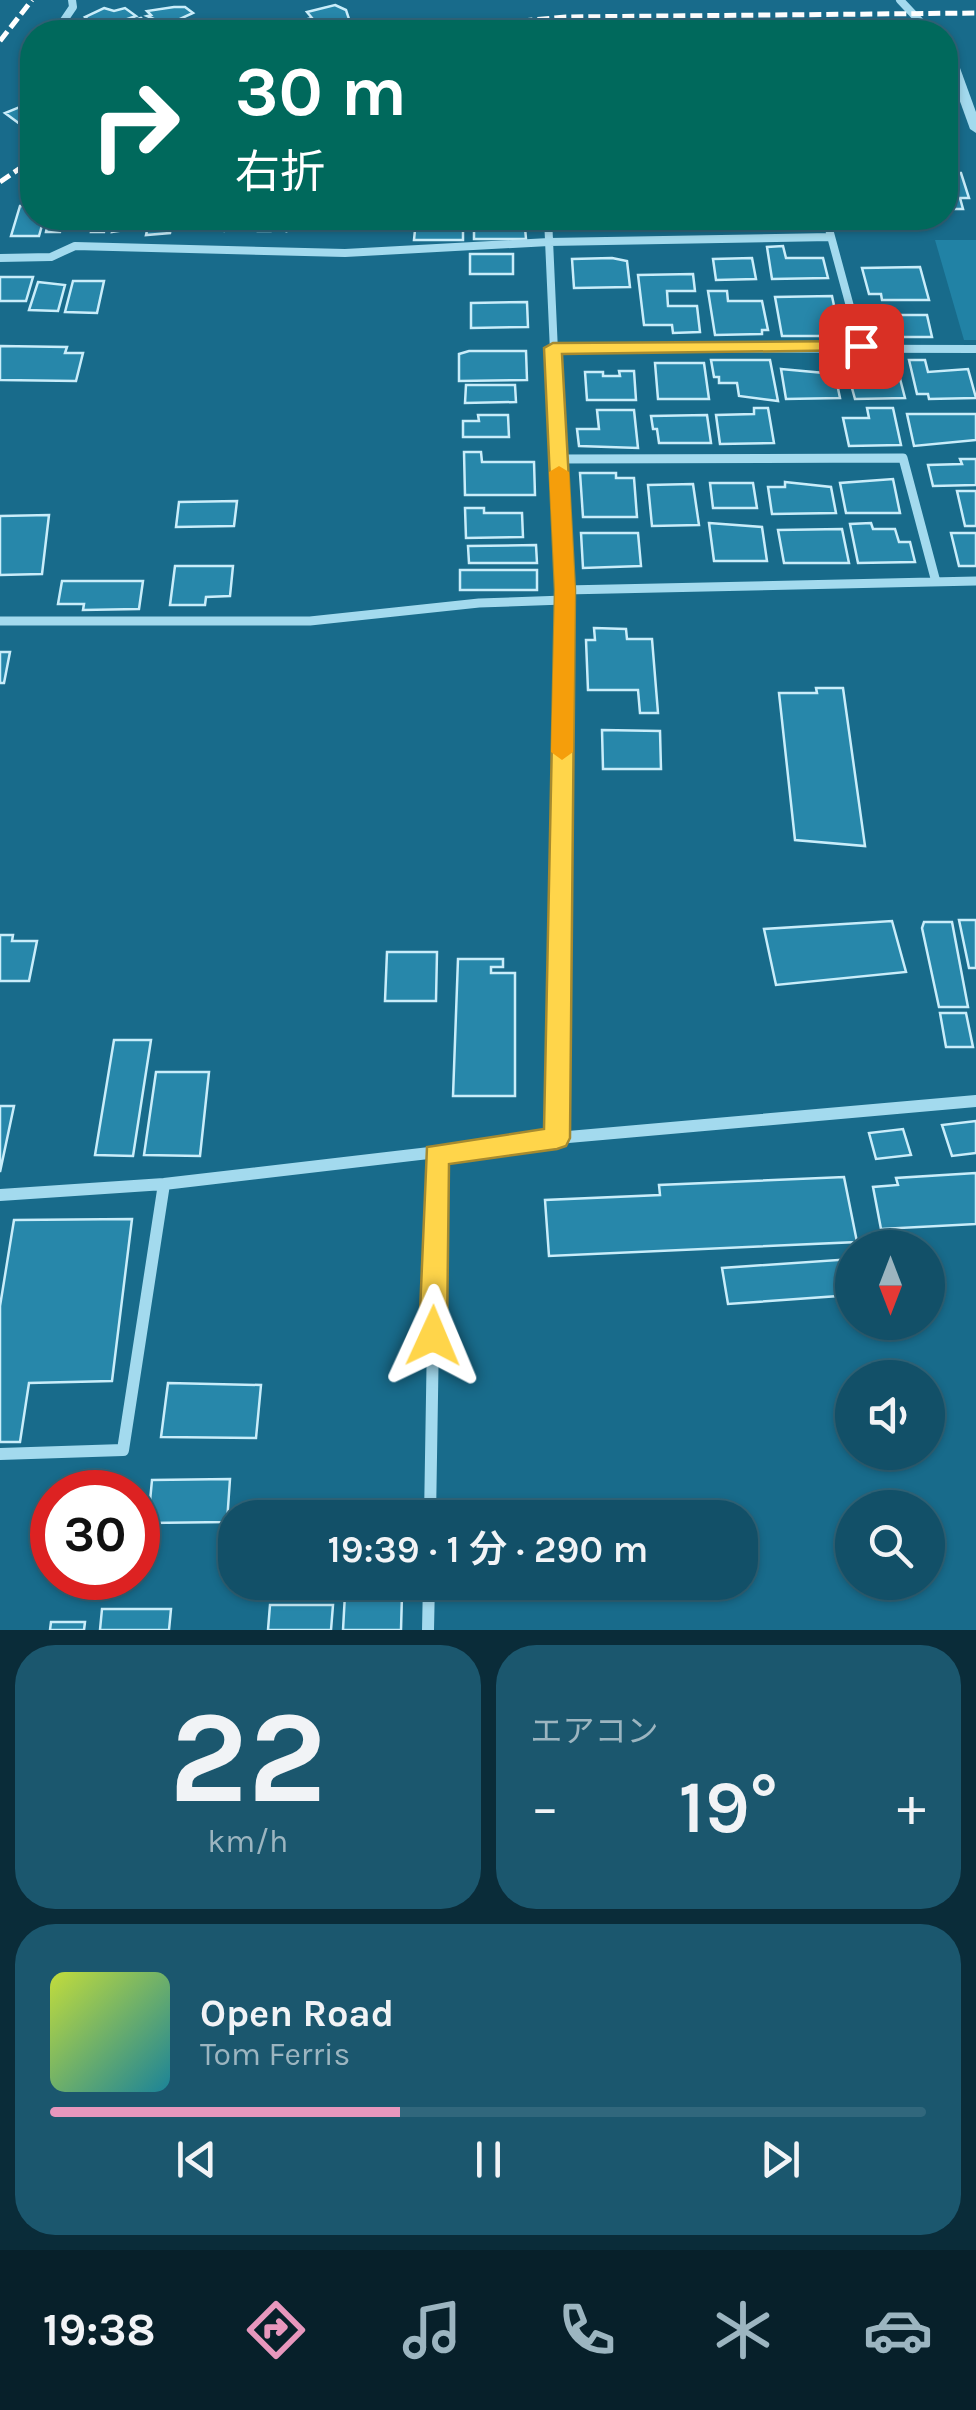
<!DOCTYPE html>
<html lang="ja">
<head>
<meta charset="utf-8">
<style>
	:root { --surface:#125068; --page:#1b576e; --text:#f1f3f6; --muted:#9cb5c0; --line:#31677c; --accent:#e797bd }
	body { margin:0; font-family:Karla,"Noto Sans JP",sans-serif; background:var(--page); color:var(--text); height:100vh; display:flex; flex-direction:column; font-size:38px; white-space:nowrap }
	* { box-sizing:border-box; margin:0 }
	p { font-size:32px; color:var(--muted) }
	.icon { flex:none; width:55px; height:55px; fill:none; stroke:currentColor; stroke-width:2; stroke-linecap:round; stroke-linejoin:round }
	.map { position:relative; height:1630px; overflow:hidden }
	.drawer { display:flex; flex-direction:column; gap:15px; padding:15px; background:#0a2c39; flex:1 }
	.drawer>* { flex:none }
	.banner { position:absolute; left:20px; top:20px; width:938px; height:210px; border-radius:40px; box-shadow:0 2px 8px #0004,0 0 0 2px var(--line); background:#00695c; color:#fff; overflow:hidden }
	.needle { width:65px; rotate:180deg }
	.fabs { position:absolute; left:835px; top:1230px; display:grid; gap:20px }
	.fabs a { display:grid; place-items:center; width:110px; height:110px; border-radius:50%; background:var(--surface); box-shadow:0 2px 8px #0004,0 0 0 2px var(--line); font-size:50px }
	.speed { position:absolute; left:30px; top:1470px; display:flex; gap:20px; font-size:50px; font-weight:700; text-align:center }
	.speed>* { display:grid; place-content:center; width:130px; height:130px; border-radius:50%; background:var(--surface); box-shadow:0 2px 8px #0004,0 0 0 2px var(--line); line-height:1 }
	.speed .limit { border:15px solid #d22; background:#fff; color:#111 }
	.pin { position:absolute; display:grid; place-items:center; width:85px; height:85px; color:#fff; margin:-42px; border-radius:20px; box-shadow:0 5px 15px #0006 }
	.me { position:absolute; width:110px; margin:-55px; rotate:1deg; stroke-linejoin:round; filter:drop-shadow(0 0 8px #0008) }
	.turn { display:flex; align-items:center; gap:35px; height:210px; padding:0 50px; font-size:45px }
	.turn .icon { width:130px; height:130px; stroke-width:2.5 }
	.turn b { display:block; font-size:70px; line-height:85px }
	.big { font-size:75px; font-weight:600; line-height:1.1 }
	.drawer .tile { flex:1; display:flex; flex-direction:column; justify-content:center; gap:15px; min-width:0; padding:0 35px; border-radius:40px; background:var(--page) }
	.drawer .dial { align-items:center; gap:0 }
	.dial b { font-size:130px; line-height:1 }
	.song { display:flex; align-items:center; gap:30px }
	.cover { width:120px; height:120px; border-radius:15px; background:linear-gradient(135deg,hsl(70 70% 55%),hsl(190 70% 35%)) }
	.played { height:10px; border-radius:5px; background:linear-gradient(90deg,var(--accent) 40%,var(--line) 40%) }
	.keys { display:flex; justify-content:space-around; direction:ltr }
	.heat { display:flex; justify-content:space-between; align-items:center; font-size:55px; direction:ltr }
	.drawer .tiles { flex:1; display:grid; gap:15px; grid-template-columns:1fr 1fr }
	.tile:last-child { grid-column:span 2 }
	.trip { position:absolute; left:218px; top:1500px; width:540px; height:100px; border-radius:40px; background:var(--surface); box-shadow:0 2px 8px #0004,0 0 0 2px var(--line); font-weight:600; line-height:100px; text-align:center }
	.menu { display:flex; height:160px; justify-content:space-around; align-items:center; background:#07202a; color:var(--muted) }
	.menu .icon { width:70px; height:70px }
	.menu .current { color:var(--accent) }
	.menu b { font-size:45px; color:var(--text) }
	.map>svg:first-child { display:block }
	.green { fill:#2182a5 }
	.building { fill:#2787aa; stroke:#c9edfa; stroke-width:2.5 }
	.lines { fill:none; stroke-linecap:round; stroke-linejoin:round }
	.minor-far2 { stroke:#a3daee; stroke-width:8 }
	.minor-far1 { stroke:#a3daee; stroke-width:9 }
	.minor { stroke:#a3daee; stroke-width:12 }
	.tertiary { fill:#a3daee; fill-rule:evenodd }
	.rail { stroke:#fff; stroke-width:5; stroke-dasharray:12 5; stroke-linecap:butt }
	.route { fill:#ffd54a; stroke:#a68a30; stroke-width:2.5 }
	.slow { fill:#f59e0b }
</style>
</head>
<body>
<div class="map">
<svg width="976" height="1630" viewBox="0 0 976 1630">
	<rect width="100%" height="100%" fill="#186b8b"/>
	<!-- green -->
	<path class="green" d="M935 240H976V340H964Z"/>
	<!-- building -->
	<path class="building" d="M335 5 346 10 349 19 316 27 308 19 312 18 307 12Z
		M174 7H185L193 13 167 25 147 16 151 15 147 11Z
		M104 8 114 11 125 8 136 16 99 29 85 17Z
		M141 18 155 30 100 31Z
		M289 20 302 23 308 29 278 32 273 26Z
		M32 102V124L24 127 5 113Z
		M945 173H961L969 198H960L963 209H945Z
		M20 206H32V218H44L39 236H11Z
		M49 218H73L72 222H63L60 232H46Z
		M80 218H107L104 232H91L93 222H79Z
		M115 218H142L137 228 112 232Z
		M150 218H173L170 233 146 235Z
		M200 218H226L224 231 203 229 204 220Z
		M260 218H282L271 231H258Z
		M288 218H311L310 224 287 231Z
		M584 218H624L625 228 585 229Z
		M706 218H746L748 227 718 228 717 221Z
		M769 218H810L811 223 771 224Z
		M853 218H906L908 226H856Z
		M474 228H525L526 239H474Z
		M463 229V240H414L415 230Z
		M783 246 786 258H823L828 278 772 279 767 247Z
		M470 254H513V274H470Z
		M612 258 627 261 630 287 574 288 572 259Z
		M752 258 756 279 716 280 713 259Z
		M920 267 929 300H882L881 294H869L862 268Z
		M693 274 695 291H667L668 306H697L700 332 673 333 672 325H644L638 275Z
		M0 277H33L26 301H0Z
		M73 281H104L97 313 65 312Z
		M38 282 65 285 58 311 29 310Z
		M708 291H727L728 301H762L768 330H762V334L715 335Z
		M832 296 836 315H830L832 324H821L824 336H782L775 297Z
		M527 302 528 327 471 328V303Z
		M879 315H927L932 337H884Z
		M0 346 67 347 65 353H83L76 381 0 380Z
		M469 351H526L527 380 459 381V354Z
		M711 360H770L778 401 739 396 737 383H719V377H714Z
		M909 360H925L928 372 968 369 976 398 929 399 928 394H917Z
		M655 363H704L709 399H658Z
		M869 366 898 371 905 398 855 399 847 370Z
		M781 369 835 374 840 398 786 399Z
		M619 371H634L636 400H587L585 372H603V376H620Z
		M466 385H515L516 402 465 403Z
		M754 408H768L774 443 720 444 716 415 754 414Z
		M867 408H893L901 445 849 446 843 418H869Z
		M597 410H634L638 448 579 446 577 429H599Z
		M907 414H976V440L914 446Z
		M478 415H508L509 437H463V421H479Z
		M707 415 711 443H659L657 429H653L651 416Z
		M464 452H481L482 462H534L535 495H465Z
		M960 459H976V485L933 486 928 465 962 464Z
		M580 473H616V478H634L637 517H583Z
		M893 479 900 513H846L840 483Z
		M785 482 831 487 836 513 772 514 768 487H785Z
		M710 483H753L757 508H713Z
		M693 484 699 525 652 526 648 485Z
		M957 491H976V526H965Z
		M237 501 234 526 176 527 179 502Z
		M465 508H484V513H522L523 537 466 538Z
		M49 515 42 574 0 575V516Z
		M709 523 762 527 767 561H714Z
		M871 523 873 529H895L899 542H910L915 562 858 563 850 524Z
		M842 529 849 563H784L778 530Z
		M581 533H638L641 566 583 568Z
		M951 533H976V566H959Z
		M536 545 537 563H469L468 546Z
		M175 566H233L230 596 206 597 205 605H170Z
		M460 570H537V590H460Z
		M62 581H143L139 609 83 610 84 604H58Z
		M594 628 626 629 627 639H652L658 713H640L638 690H588L586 640H595Z
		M0 652H10L4 683H0Z
		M816 688H843L865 846 795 840 779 693H817Z
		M602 730 660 731 661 769H603Z
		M959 920H976V968H969Z
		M892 921 906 972 776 985 764 929Z
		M924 922H952L968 1007H939L922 928Z
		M0 935H13L12 941H37L29 981H0Z
		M387 952H437L436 1001H385Z
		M458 959H503V967H491V973H515V1096H453Z
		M940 1013H966L973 1047H946Z
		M114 1040H151L133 1156 95 1155Z
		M156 1072H209L200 1156 144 1155Z
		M0 1106H14L0 1172Z
		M976 1121V1153L952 1156 942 1125Z
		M903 1129 911 1155 876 1159 869 1133Z
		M976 1173V1224L881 1229 873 1187 898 1185 896 1178Z
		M844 1177 857 1242 549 1256 545 1200 660 1195 659 1185Z
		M132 1219 112 1381 29 1383 20 1442H0V1306L14 1220Z
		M852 1259V1295L728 1304 722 1268Z
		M168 1383 261 1385 256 1438 161 1437Z
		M230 1479 227 1522 148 1523 152 1480Z
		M313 1506 404 1508V1518H312Z
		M345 1594H402L401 1630H343Z
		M270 1605H333L331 1630H268Z
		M102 1609H171L169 1630H100Z
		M51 1622H85L84 1630H50Z"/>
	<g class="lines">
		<!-- minor-far2 -->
		<path class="minor-far2" d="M900 0 930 32
			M56 32 73 7 72 0
			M548 218 557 418
			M826 218 861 347
			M398 220 548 218
			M0 258 51 257 75 246 345 253 549 242 831 237
			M553 348 976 349"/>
		<!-- minor-far1 -->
		<path class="minor-far1" d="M557 415 565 590 560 950
			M558 459 903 458 936 582
			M565 590 976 581
			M0 621H310L479 603 564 600"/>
		<!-- minor -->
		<path class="minor" d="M557 1138 560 948
			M0 1195 164 1184 557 1138 976 1101
			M0 1454 123 1450 164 1184
			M430 1518 436 1155
			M428 1630 429 1582"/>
		<!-- tertiary -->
		<path class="tertiary" d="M945 43 952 46 976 112V133L970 129 945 60Z"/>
		<!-- rail -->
		<path class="rail" d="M402 32 566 17 976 13
			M0 41 32 0
			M0 182 32 160"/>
	</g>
	<!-- route -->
	<path class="route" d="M861 341 870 346 867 350 562 354 575 590 570 1138 566 1146 557 1149 449 1164 447 1336 443 1345 433 1349 423 1345 419 1336 427 1147 544 1129 555 590 544 348 553 343Z"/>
	<!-- slow -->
	<path class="slow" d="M559 466 569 472 575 590 573 752 562 760 551 752 555 590 549 472Z"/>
</svg>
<div class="fabs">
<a><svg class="needle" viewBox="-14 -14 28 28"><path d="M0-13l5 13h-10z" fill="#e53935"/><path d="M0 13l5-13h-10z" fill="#9cb5c0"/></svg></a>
<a><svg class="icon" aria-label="sound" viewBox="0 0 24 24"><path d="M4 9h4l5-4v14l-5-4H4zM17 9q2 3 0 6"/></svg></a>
<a><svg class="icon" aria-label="search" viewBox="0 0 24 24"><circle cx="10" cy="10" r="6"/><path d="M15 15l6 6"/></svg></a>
</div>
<div class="speed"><div class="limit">30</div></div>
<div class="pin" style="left:861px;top:346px;background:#d93025"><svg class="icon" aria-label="arrive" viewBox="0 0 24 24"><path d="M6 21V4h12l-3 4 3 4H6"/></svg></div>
<svg class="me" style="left:433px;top:1336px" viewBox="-20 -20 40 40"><path d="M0-17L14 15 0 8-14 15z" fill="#ffd54a" stroke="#fff" stroke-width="4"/></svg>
<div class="trip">19:39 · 1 分 · 290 m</div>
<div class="banner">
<div class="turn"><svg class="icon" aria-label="right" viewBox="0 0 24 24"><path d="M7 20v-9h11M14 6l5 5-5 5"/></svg><div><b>30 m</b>右折</div></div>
</div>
</div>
<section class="drawer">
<div class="tiles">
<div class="tile dial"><b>22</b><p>km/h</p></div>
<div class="tile"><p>エアコン</p>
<div class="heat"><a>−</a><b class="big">19°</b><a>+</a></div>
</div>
<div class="tile">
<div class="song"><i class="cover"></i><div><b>Open Road</b><p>Tom Ferris</p></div></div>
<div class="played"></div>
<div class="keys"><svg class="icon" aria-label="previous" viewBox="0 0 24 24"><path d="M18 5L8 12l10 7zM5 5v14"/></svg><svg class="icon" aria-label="pause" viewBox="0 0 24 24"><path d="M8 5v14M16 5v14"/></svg><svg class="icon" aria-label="next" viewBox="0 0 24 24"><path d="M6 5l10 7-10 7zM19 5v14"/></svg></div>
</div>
</div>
</section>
<nav class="menu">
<b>19:38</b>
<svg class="icon current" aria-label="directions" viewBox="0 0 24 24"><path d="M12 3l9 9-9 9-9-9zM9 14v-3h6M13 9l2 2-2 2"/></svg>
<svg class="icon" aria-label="music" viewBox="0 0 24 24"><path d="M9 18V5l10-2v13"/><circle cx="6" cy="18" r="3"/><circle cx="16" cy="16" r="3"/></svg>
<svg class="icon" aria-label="phone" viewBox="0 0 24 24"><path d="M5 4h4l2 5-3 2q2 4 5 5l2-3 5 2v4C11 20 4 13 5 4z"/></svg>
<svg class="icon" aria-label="climate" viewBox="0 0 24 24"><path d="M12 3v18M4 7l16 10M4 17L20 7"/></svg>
<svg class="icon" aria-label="car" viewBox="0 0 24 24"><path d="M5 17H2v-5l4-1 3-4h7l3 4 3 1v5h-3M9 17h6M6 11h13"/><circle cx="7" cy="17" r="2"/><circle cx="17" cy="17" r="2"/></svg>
</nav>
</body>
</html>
